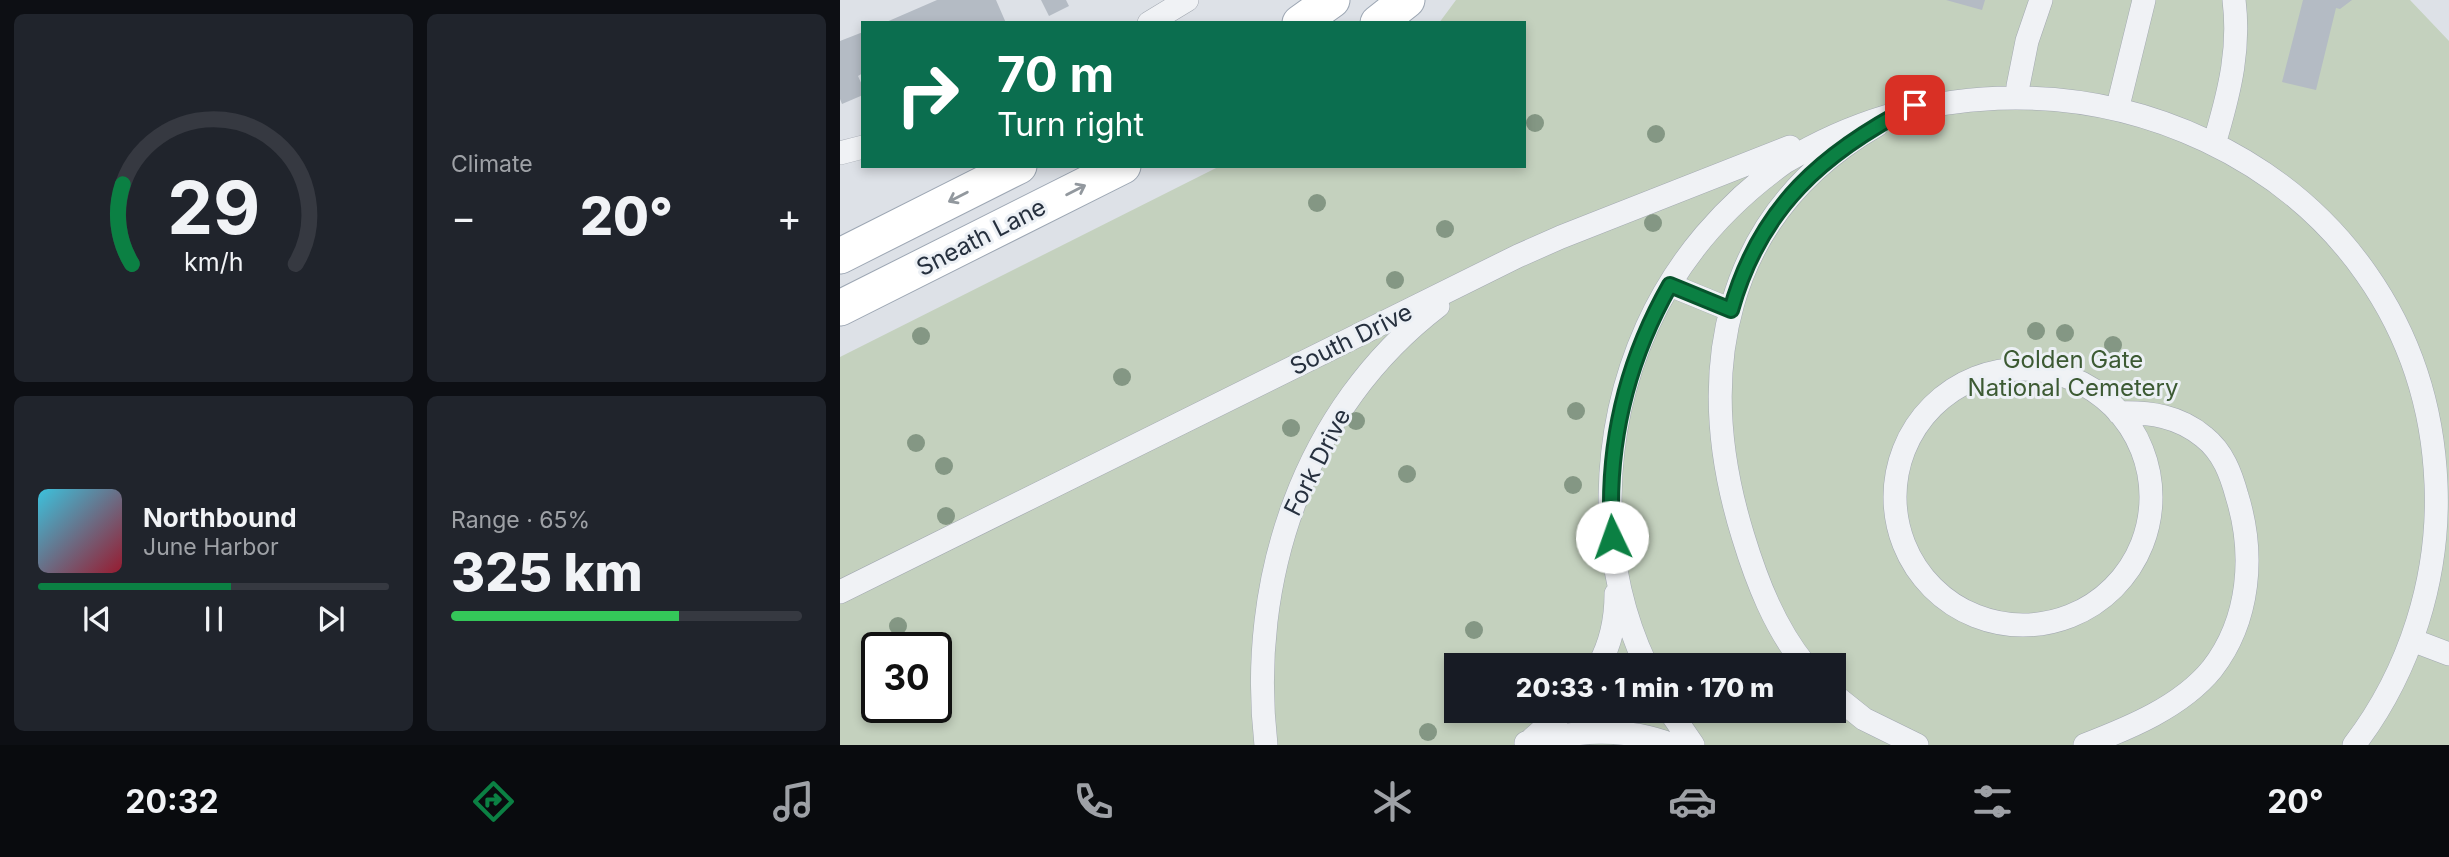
<!DOCTYPE html>
<html lang="en">
<head>
<meta charset="utf-8">
<style>
	:root { --surface:#171b24; --page:#20242c; --text:#f1f3f6; --muted:#9ea1a6; --line:#363941; --accent:#0b8043 }
	body { margin:0; font-family:Inter,sans-serif; background:var(--page); color:var(--text); height:100vh; display:flex; flex-direction:column; font-size:26px; white-space:nowrap }
	* { box-sizing:border-box; margin:0 }
	p { font-size:23px; color:var(--muted) }
	.icon { flex:none; width:38px; height:38px; fill:none; stroke:currentColor; stroke-width:2; stroke-linecap:round; stroke-linejoin:round }
	.map { position:relative; flex:1; overflow:hidden }
	.side { display:flex; flex-direction:column; gap:14px; padding:14px; background:#0d0f14; width:840px }
	.side>* { flex:none }
	.banner { position:absolute; left:21px; top:21px; width:665px; height:147px; border-radius:0px; box-shadow:0 4px 10px #0003; background:#0b6e4f; color:#fff; overflow:hidden }
	.speed { position:absolute; left:21px; top:632px; display:flex; gap:14px; font-size:35px; font-weight:700; text-align:center }
	.speed>* { display:grid; place-content:center; width:91px; height:91px; border-radius:50%; background:var(--surface); box-shadow:0 4px 10px #0003; line-height:1 }
	.speed .limit { border:4px solid #111; border-radius:10px; background:#fff; color:#111 }
	.pin { position:absolute; display:grid; place-items:center; width:60px; height:60px; color:#fff; margin:-30px; border-radius:14px; box-shadow:0 4px 10px #0006 }
	.me { position:absolute; width:77px; margin:-38px; rotate:357deg; stroke-linejoin:round; filter:drop-shadow(0 0 5px #0008) }
	.turn { display:flex; align-items:center; gap:24px; height:147px; padding:0 21px; font-size:32px }
	.turn .icon { width:91px; height:91px; stroke-width:2.5 }
	.turn b { display:block; font-size:49px; line-height:60px }
	.big { font-size:52px; font-weight:800; line-height:1.1 }
	.side .card { flex:1; display:flex; flex-direction:column; justify-content:center; gap:10px; min-width:0; padding:0 24px; border-radius:10px; background:var(--page) }
	.side .dial { align-items:center; gap:0 }
	.dial svg { height:182px; overflow:visible; fill:none; stroke:var(--line); stroke-width:7; stroke-linecap:round; text-anchor:middle }
	.dial text { fill:var(--text); stroke:none }
	.song { display:flex; align-items:center; gap:21px }
	.cover { width:84px; height:84px; border-radius:10px; background:linear-gradient(135deg,hsl(190 70% 55%),hsl(350 70% 35%)) }
	.played { height:7px; border-radius:4px; background:linear-gradient(90deg,var(--accent) 55%,var(--line) 55%) }
	.keys { display:flex; justify-content:space-around; direction:ltr }
	.heat { display:flex; justify-content:space-between; align-items:center; font-size:38px; direction:ltr }
	.charge { height:10px; border-radius:5px; background:linear-gradient(90deg,#34c759 65%,var(--line) 0) }
	.side .tiles { flex:1; display:grid; gap:14px; grid-template-columns:repeat(2,1fr) }
	.trip { position:absolute; left:604px; top:653px; width:402px; height:70px; border-radius:0px; background:var(--surface); box-shadow:0 4px 10px #0003; font-weight:800; line-height:70px; text-align:center }
	.tabs { display:flex; height:112px; justify-content:space-around; align-items:center; background:#090b0e; color:var(--muted) }
	.tabs .icon { width:49px; height:49px }
	.tabs .active { color:var(--accent) }
	.tabs b { font-size:32px; color:var(--text) }
	main { display:flex; flex:1; min-height:0 }
	.map>svg:first-child { display:block }
	.green { fill:#c4d1be; fill-rule:evenodd }
	.building { fill:#b4bbc4 }
	.lines { fill:none; stroke-linecap:round; stroke-linejoin:round }
	.street-casing { stroke:#a2a8b1; stroke-width:24 }
	.primary-casing { stroke:#9ca6b3; stroke-width:37 }
	.street { stroke:#f0f2f5; stroke-width:23 }
	.primary { stroke:#fff; stroke-width:35 }
	.tree { fill:#849784 }
	.oneway { stroke:#92989e }
	.route-casing { stroke:#07532c; stroke-width:18 }
	.route { stroke:#0b8043; stroke-width:12 }
	.labels { text-anchor:middle; dominant-baseline:central; stroke-width:6; stroke-linejoin:round; paint-order:stroke }
	.street-label { font-size:24px; fill:#26303e; stroke:#ecf0f5 }
	.park-label { font-size:24px; fill:#3c5a33; stroke:#ecf0f5 }
</style>
</head>
<body>
<main>
<section class="side">
<div class="tiles">
<div class="card dial"><svg viewBox="0 0 100 80">
<path d="M14 69A42 42 0 1 1 86 69"/>
<path d="M14 69A42 42 0 0 1 10 34" stroke="#0b8043"/>
<text x="50" y="56" font-size="32" font-weight="700">29</text>
<text x="50" y="72" font-size="11">km/h</text>
</svg></div>
<div class="card"><p>Climate</p>
<div class="heat"><a>−</a><b class="big">20°</b><a>+</a></div>
</div>
<div class="card">
<div class="song"><i class="cover"></i><div><b>Northbound</b><p>June Harbor</p></div></div>
<div class="played"></div>
<div class="keys"><svg class="icon" aria-label="previous" viewBox="0 0 24 24"><path d="M18 5L8 12l10 7zM5 5v14"/></svg><svg class="icon" aria-label="pause" viewBox="0 0 24 24"><path d="M8 5v14M16 5v14"/></svg><svg class="icon" aria-label="next" viewBox="0 0 24 24"><path d="M6 5l10 7-10 7zM19 5v14"/></svg></div>
</div>
<div class="card"><p>Range · 65%</p><b class="big">325 km</b><div class="charge"></div></div>
</div>
</section>
<div class="map">
<svg width="1609" height="745" viewBox="0 0 1609 745">
	<rect width="100%" height="100%" fill="#dde1e7"/>
	<!-- green -->
	<path class="green" d="M616 0H1570L1609 41V745H0V357L380 166H684V23H599ZM37 648H96V707H37ZM616 665H994V710H616Z"/>
	<!-- building -->
	<path class="building" d="M97 0H156L166 23H44Z
		M201 0H226L229 6 209 16Z
		M1106 0H1145L1142 10Z
		M1463 0H1512L1500 9 1496 8 1476 90 1442 82Z
		M23 32V73L18 76 23 87V95L2 104 0 99V41Z"/>
	<g class="lines">
		<defs>
			<path id="street" d="M309 23 347 0
				M1178 86 1187 41 1201 0
				M1280 98 1304 0
				M1377 134C1390 89 1400 48 1394 0
				M0 153 23 147
				M830 285 891 310
				M1055 497a128 128 0 1 1 256 0a128 128 0 1 1-256 0Z
				M0 592 678 256 721 237 950 147
				M1572 640 1609 654
				M759 665C771 643 776 619 776 594
				M806 665C756 559 760 432 807 327 837 260 886 204 945 162 1212 0 1583 159 1596 484 1600 577 1570 672 1514 745
				M965 665C935 628 917 582 903 536 853 374 881 215 1037 125
				M994 695 1024 719 1077 745
				M829 710 853 745
				M691 740 725 710
				M686 743C734 731 784 726 832 745
				M426 745C407 580 464 409 598 306
				M1245 745C1289 728 1341 707 1372 669 1410 620 1415 554 1397 496 1391 474 1383 452 1364 437 1339 416 1310 412 1279 413"/>
			<path id="primary" d="M460 23 492 0
				M538 23 567 0
				M0 256 179 166
				M0 308 283 166"/>
		</defs>
		<!-- street casing -->
		<use href="#street" class="street-casing"/>
		<!-- primary casing -->
		<use href="#primary" class="primary-casing"/>
		<!-- street -->
		<use href="#street" class="street"/>
		<!-- primary -->
		<use href="#primary" class="primary"/>
	</g>
	<!-- trees -->
	<g class="tree">
		<circle cx="695" cy="123" r="9"/>
		<circle cx="816" cy="134" r="9"/>
		<circle cx="477" cy="203" r="9"/>
		<circle cx="813" cy="223" r="9"/>
		<circle cx="605" cy="229" r="9"/>
		<circle cx="555" cy="280" r="9"/>
		<circle cx="1196" cy="331" r="9"/>
		<circle cx="1225" cy="333" r="9"/>
		<circle cx="81" cy="336" r="9"/>
		<circle cx="1273" cy="345" r="9"/>
		<circle cx="282" cy="377" r="9"/>
		<circle cx="736" cy="411" r="9"/>
		<circle cx="516" cy="421" r="9"/>
		<circle cx="451" cy="428" r="9"/>
		<circle cx="76" cy="443" r="9"/>
		<circle cx="104" cy="466" r="9"/>
		<circle cx="567" cy="474" r="9"/>
		<circle cx="733" cy="485" r="9"/>
		<circle cx="106" cy="516" r="9"/>
		<circle cx="58" cy="626" r="9"/>
		<circle cx="634" cy="630" r="9"/>
		<circle cx="588" cy="732" r="9"/>
	</g>
	<!-- one-way arrows -->
	<defs><path id="oneway-shaft" d="M-6 0H5M1.5-3L5.5 0L1.5 3" fill="none" stroke-width="1.6" stroke-linecap="round" stroke-linejoin="round" transform="scale(1.75)"/></defs>
	<g class="oneway">
		<use href="#oneway-shaft" transform="translate(236 190) rotate(-27)"/>
		<use href="#oneway-shaft" transform="translate(118 197) rotate(153)"/>
	</g>
	<g class="lines">
		<defs>
			<path id="route" d="M772 537C766 446 785 364 830 285L891 310C920 207 983 152 1075 105"/>
		</defs>
		<!-- route casing -->
		<use href="#route" class="route-casing"/>
		<!-- route -->
		<use href="#route" class="route"/>
	</g>
	<g class="labels">
		<!-- street labels -->
		<g class="street-label">
			<text transform="translate(141 237) rotate(-27)">Sneath Lane</text>
			<text transform="translate(511 339) rotate(-26)">South Drive</text>
			<text transform="translate(477 462) rotate(-63)">Fork Drive</text>
		</g>
		<!-- park labels -->
		<g class="park-label">
			<text x="1233" y="359">Golden Gate<tspan x="1233" dy="28">National Cemetery</tspan></text>
		</g>
	</g>
</svg>
<div class="speed"><div class="limit">30</div></div>
<div class="pin" style="left:1075px;top:105px;background:#d93025"><svg class="icon" aria-label="arrive" viewBox="0 0 24 24"><path d="M6 21V4h12l-3 4 3 4H6"/></svg></div>
<svg class="me" style="left:772px;top:537px" viewBox="-20 -20 40 40"><circle r="19" fill="#fff"/><path d="M0-13L10 11 0 6-10 11z" fill="#0b8043"/></svg>
<div class="trip">20:33 · 1 min · 170 m</div>
<div class="banner">
<div class="turn"><svg class="icon" aria-label="right" viewBox="0 0 24 24"><path d="M7 20v-9h11M14 6l5 5-5 5"/></svg><div><b>70 m</b>Turn right</div></div>
</div>
</div>
</main>
<nav class="tabs">
<b>20:32</b>
<svg class="icon active" aria-label="directions" viewBox="0 0 24 24"><path d="M12 3l9 9-9 9-9-9zM9 14v-3h6M13 9l2 2-2 2"/></svg>
<svg class="icon" aria-label="music" viewBox="0 0 24 24"><path d="M9 18V5l10-2v13"/><circle cx="6" cy="18" r="3"/><circle cx="16" cy="16" r="3"/></svg>
<svg class="icon" aria-label="phone" viewBox="0 0 24 24"><path d="M5 4h4l2 5-3 2q2 4 5 5l2-3 5 2v4C11 20 4 13 5 4z"/></svg>
<svg class="icon" aria-label="climate" viewBox="0 0 24 24"><path d="M12 3v18M4 7l16 10M4 17L20 7"/></svg>
<svg class="icon" aria-label="car" viewBox="0 0 24 24"><path d="M5 17H2v-5l4-1 3-4h7l3 4 3 1v5h-3M9 17h6M6 11h13"/><circle cx="7" cy="17" r="2"/><circle cx="17" cy="17" r="2"/></svg>
<svg class="icon" aria-label="filters" viewBox="0 0 24 24"><path d="M4 7h16M4 17h16"/><circle cx="9" cy="7" r="2"/><circle cx="15" cy="17" r="2"/></svg>
<b>20°</b>
</nav>
</body>
</html>
